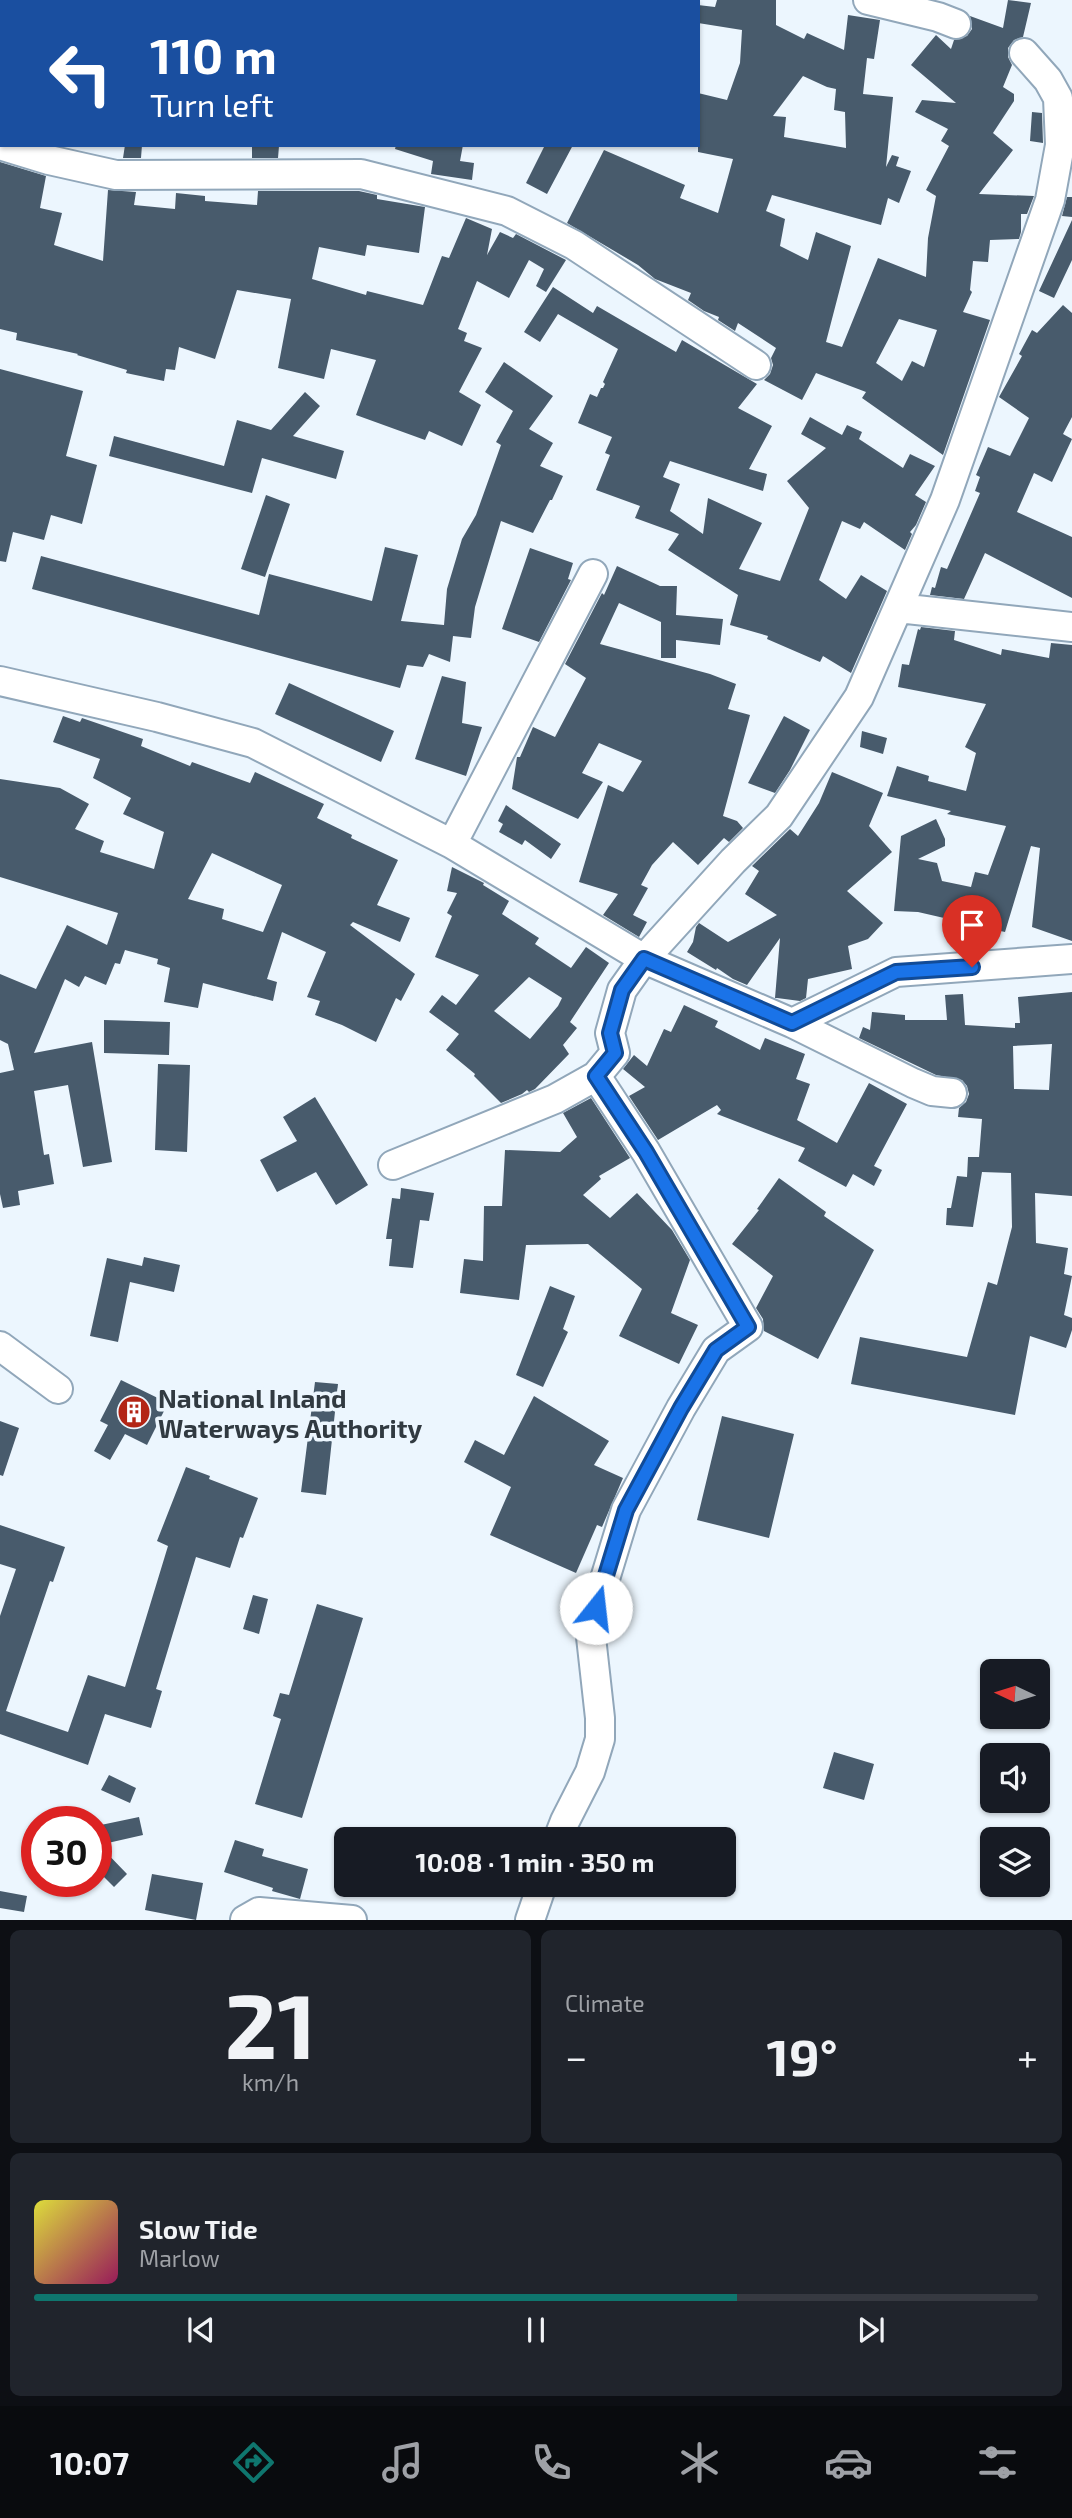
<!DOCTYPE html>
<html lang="en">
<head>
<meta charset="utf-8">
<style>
	:root { --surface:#171b24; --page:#20242c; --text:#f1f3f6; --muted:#9ea1a6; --line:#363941; --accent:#0f766e }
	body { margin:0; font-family:"Exo 2",sans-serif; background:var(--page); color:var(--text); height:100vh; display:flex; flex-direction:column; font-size:26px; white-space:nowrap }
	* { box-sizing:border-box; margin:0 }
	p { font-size:23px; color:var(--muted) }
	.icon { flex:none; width:38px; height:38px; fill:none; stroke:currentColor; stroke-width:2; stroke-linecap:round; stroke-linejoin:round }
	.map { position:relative; height:1920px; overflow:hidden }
	.drawer { display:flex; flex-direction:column; gap:10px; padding:10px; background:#0d0f14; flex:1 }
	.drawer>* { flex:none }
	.top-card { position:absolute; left:0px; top:0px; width:700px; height:147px; box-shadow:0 2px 5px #0004; background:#1a4fa0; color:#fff; overflow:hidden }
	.needle { width:46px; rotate:274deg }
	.controls { position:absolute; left:980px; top:1659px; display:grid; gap:14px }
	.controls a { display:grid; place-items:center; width:70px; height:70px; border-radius:10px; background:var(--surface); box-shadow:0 2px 5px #0004; font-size:35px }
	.speed { position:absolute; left:21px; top:1806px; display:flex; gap:14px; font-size:35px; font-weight:700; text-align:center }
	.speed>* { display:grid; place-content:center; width:91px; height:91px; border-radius:50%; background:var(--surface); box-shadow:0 2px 5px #0004; line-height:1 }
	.speed .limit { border:10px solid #d22; background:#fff; color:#111 }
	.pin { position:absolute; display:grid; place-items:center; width:60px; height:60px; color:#fff; margin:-72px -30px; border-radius:50% 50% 50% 0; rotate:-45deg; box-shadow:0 0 7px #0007 }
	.pin .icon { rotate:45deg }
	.me { position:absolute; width:77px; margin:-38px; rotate:16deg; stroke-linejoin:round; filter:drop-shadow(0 0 5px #0008) }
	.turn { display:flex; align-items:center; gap:24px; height:147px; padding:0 35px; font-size:32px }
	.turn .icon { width:91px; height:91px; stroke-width:2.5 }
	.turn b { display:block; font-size:49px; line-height:60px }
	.big { font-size:52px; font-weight:700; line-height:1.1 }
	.drawer .widget { flex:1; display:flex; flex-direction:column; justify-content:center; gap:10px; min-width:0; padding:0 24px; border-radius:10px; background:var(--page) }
	.drawer .dial { align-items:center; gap:0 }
	.dial b { font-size:91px; line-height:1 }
	.song { display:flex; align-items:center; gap:21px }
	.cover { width:84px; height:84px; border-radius:10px; background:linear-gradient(135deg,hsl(60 70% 55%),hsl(330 70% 35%)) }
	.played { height:7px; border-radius:4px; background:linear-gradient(90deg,var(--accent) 70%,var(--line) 70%) }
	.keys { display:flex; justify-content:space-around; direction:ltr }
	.heat { display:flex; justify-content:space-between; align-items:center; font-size:38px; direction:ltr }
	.drawer .tiles { flex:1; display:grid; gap:10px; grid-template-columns:1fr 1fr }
	.widget:last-child { grid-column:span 2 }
	.trip { position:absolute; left:334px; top:1827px; width:402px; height:70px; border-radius:10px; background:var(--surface); box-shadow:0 2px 5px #0004; font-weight:700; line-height:70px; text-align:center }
	.menu { display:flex; height:112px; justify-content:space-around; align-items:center; background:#090b0e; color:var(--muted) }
	.menu .icon { width:49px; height:49px }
	.menu .active { color:var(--accent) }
	.menu b { font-size:32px; color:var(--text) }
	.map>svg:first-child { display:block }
	.building { fill:#485b6c; fill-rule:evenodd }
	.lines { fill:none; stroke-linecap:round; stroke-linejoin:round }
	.minor-casing { stroke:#91a7ba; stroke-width:32 }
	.minor { stroke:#fff; stroke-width:28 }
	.route-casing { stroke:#114b97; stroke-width:18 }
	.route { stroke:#1a73e8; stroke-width:12 }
	.labels { text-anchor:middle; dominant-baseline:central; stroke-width:7; stroke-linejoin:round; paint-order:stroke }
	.poi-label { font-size:26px; font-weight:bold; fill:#313a41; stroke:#ecf6fe; text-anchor:start }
</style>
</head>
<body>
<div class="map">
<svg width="1072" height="1920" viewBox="0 0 1072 1920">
	<rect width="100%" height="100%" fill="#ecf6fe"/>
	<!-- building -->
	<path class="building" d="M717 0H776V25L804 39 807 33 844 50 848 15 880 20 874 59 867 58 863 94 893 97 886 167 892 155 899 157 896 166 911 171 899 203 888 198 881 225 772 195 766 211 785 219 780 246 808 260 816 232 851 246 826 342 842 347 878 258 926 277 928 238 936 196 926 190 949 146 941 141 948 129 915 112 922 100 956 103 911 65 936 35 951 49 954 40 967 36 972 29 970 16 1003 28 1008 0 1031 3 1023 37 1014 40 1008 48V57L1012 65 1003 87 1014 94V101L993 133 1013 150 979 194 1034 196 1027 214H1021V232L1019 239 990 240 988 262 973 261 970 290 972 292 963 312 990 320 943 455 862 398 866 392 816 373 802 400 764 380 770 374 773 365 771 358 776 348 738 323 735 331 718 320 719 317 704 311 688 300 691 293 655 279 638 265 567 223 604 150 685 185 680 198 718 213 733 159 698 152V93L727 100 740 63 742 30 698 23V5L715 7ZM803 76 827 87 836 89 834 110 845 112 846 148 784 137 786 117 773 116ZM899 319 937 330 924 367 912 361 902 381 876 363Z
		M1032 112 1042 113 1043 143 1030 141Z
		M125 145H142L141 158H123Z
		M252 145 279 146 278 158H252Z
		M396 145H463L460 161 474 163 472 180 431 174 433 161 395 149Z
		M545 145H573L547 194 526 183Z
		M0 162 46 176 40 208 62 213 54 245 103 261 108 190 136 192 134 205 175 209 176 193 205 196V201L257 205 258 191H359L377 195V199L425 207 419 253 367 245 365 256 319 247 312 279 366 295 367 291 423 305 442 256 449 258 466 218 492 229 487 255 500 232 513 238 516 234 566 260 546 292 536 286 544 269 529 260 509 298 477 281 458 329 467 333 464 341 482 348 459 392 481 405 462 446 429 431 425 440 356 415 376 360 331 349 324 379 278 368 291 299 237 290 215 359 179 347 175 370 166 369 164 381 126 373 127 370 77 355 78 354 16 340 17 333 0 329Z
		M1067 197H1072V217L1062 216Z
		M1072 220V260L1054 298 1039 291Z
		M553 287 593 313 597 306 676 352 682 340 757 384 738 408 772 426 749 469 767 474 763 491 670 461 663 477 680 484 670 511 703 534 708 498 762 523 739 569 780 581 809 508 787 481 826 448 801 434 810 417 842 435 847 425 862 432 859 439 903 468 910 454 935 466 915 495 926 502 916 525 910 532 912 534 905 550 864 522 860 529 842 521 819 580 846 599 861 575 887 591 851 673 823 656 820 662 767 639 768 636 730 625 738 595 668 550 679 534 635 518 640 506 596 490 610 455 605 453 612 437 578 423 590 394 597 397 601 388H603L605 384 603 382 618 349 558 314 540 342 524 332Z
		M1063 305 1072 313V417L1063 434 1072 439 1052 482 1034 473 1017 512 1072 537V598L985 553 964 599 930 595 932 587 935 588 941 567 947 569 980 493 975 491 980 477 976 475 988 447 1010 456 1029 418 999 397 1022 356 1019 354 1032 330 1037 333Z
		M504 362 553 396 529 429 553 443 540 466 563 476 552 500H550L533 533 501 521 475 607 471 638 453 636 450 662 429 654 423 667 407 665 400 688 32 589 41 556 259 615 269 574 372 601 385 547 418 555 401 621 444 625 447 589 462 539 476 515 501 445 496 442 513 411 485 392Z
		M0 369 83 391 66 456 97 465 82 524 51 515 44 540 13 532 6 562 0 561Z
		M305 392 320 406 293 436 344 451 336 479 262 458 252 493 109 456 114 436 224 466 237 420 271 430Z
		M266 495 290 504 265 577 241 569Z
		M530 548 573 563 568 579 571 580 539 642 502 629Z
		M617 566 660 586H677L676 615 723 619 720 645 676 640V658H661V622L619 603 600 644 710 674 736 684 728 709 750 715 723 816 737 821 743 828 729 842 724 838 698 865 673 842 652 865 641 885 648 888 633 915 647 922 639 937 603 915 618 894 579 882 608 785 623 792 642 761 599 743 582 773 603 782 578 819 512 789 517 757H520L533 727 555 737 586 678 565 664 602 593 604 595Z
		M921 627 955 631 954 640 1001 655 1002 649 1049 658 1051 643 1072 645V941L1032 927 1040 848 1031 846 1005 932 918 912 894 911 901 836 936 819 945 839V846L918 859 937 863 942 881 971 887 975 872 988 875 1006 826 947 814 951 811 887 796 897 766 929 776 928 781 966 791 976 753 965 747 986 704 898 687 902 664 909 665 918 629 920 630Z
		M442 676 466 682 462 723 482 727 466 776 415 759Z
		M289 683 394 731 381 762 275 714Z
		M63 716 80 722 82 718 143 739 141 746 190 766 192 762 250 783 255 772 324 804 317 818 352 835 351 838 398 860 377 905 410 918 400 942 353 922 350 925 415 974 401 1001 396 998 376 1042 342 1025 315 1015 320 1001 307 997 326 952 282 932 267 979 277 982 273 1001 203 983 198 1008 164 1002 170 968 157 964 158 959 125 950 120 964 115 963 106 985 85 976 79 987 65 979 34 1053 92 1042 112 1162 83 1167 68 1085 34 1091 44 1155 49 1154 54 1184 18 1191 20 1205 3 1208 0 1194V1073L14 1070 8 1044 0 1040V974L36 989 67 925 107 945 118 913 0 877V779L60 788 89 804 75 829 104 841 100 852 154 869 164 832 123 814 131 798 93 778 100 759 53 742ZM212 853 282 885 263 932 222 919 224 909 188 899Z
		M784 716 810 730 790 770 775 793 748 783Z
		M862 731 887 738 883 754 860 747Z
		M832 772 883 793 869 826 892 852 847 891 883 923 868 939 848 946 852 969 808 979 806 998 800 1001 777 998H775L780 938 747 985 733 979 717 968 716 970 687 952 693 942 696 927 699 923 728 942 777 915 745 894 759 871 752 866 790 829 798 836 819 803Z
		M506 805 561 844 551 859 525 840 522 845 499 832 503 824 498 821Z
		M452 867 484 883 483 885 509 901 502 914 539 938 535 944 571 968 586 947 609 963 570 1022 577 1028 563 1045 569 1054 535 1089 529 1092 527 1090 522 1094 501 1103 474 1076 475 1074 446 1050 459 1034 429 1012 442 995 456 1005 479 975 435 957 452 916 447 913 457 893 447 891ZM529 977 562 998 558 1006 530 1039 494 1011Z
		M1072 992V1196L1035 1193 1036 1243 1068 1248 1064 1274 1072 1276 1064 1315 1072 1318V1330L1066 1348 1030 1336 1015 1415 851 1384 860 1337 967 1357 988 1282 997 1285 1012 1227 1011 1173 982 1172 973 1227 946 1225 947 1208H951L957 1176 967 1177 968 1157H979L982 1119 958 1117 959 1108 966 1102 969 1094 967 1086 962 1080 936 1075 859 1038 863 1027 870 1030 872 1012 905 1015V1020H947L945 995 963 994 965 1025 1015 1028V1023H1020L1018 997ZM1052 1044 1049 1090 1014 1089 1013 1046Z
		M684 1005 718 1021 715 1027 760 1050 765 1038 805 1054 796 1079 810 1084 797 1120 837 1143 869 1083 907 1104 874 1166 882 1170 874 1186 853 1174 846 1187 798 1161 805 1148 717 1114 721 1110 717 1105 658 1140 629 1096 645 1087 623 1069 634 1055 647 1066 664 1029 671 1032Z
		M104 1020 170 1022 169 1055 104 1053Z
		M158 1064 190 1065 187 1152 155 1150Z
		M315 1097 368 1185 336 1205 316 1172 277 1192 260 1160 297 1141 283 1117Z
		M591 1098 630 1158 599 1176 601 1179 583 1195 610 1218 637 1193 672 1230 690 1260 671 1313 698 1325 679 1364 619 1336 642 1289 588 1244 526 1245 519 1300 460 1293 464 1259 483 1261 484 1206H502L505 1150 560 1152 577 1137 563 1113Z
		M779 1178 826 1212 824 1216 874 1250 818 1359 764 1331 763 1319 756 1308 773 1276 732 1244 759 1210 757 1209Z
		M401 1188 434 1193 429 1221 420 1220 413 1268 389 1266 392 1239H386L392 1198 400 1199Z
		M144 1257 180 1265 174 1292 130 1282 118 1342 90 1336 107 1258 142 1266Z
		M550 1286 575 1296 563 1329 568 1332 543 1387 516 1375Z
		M121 1380 168 1403 147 1445 125 1434 110 1460 94 1451 108 1425 100 1421Z
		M315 1382 338 1384 326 1495 301 1492Z
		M534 1396 609 1441 594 1465 623 1478 602 1527 597 1525 576 1573 490 1535 511 1487 464 1462 475 1440 504 1455Z
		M722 1416 794 1434 769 1538 697 1520Z
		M0 1421 19 1428 3 1476 0 1475Z
		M186 1467 210 1476 209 1479 258 1498 243 1538 240 1537 230 1568 196 1557 156 1689 162 1691 151 1728 105 1714 88 1765 0 1734V1616L16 1569 0 1564V1525L65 1547 53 1582 50 1581 6 1711 68 1732 88 1675 125 1687 168 1546 157 1541Z
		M253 1595 268 1599 259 1634 243 1629Z
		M317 1604 363 1618 302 1818 255 1804 281 1719 273 1716 280 1693 289 1695Z
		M834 1752 874 1764 864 1800 823 1788Z
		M109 1775 136 1788 130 1803 101 1790Z
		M139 1817 143 1835 99 1845 127 1874 114 1887 96 1869V1826Z
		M235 1840 264 1849 262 1856 308 1869 300 1899 272 1891 273 1888 224 1872Z
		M152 1874 203 1883 196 1920 145 1910Z
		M0 1891 27 1896 24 1912 0 1908Z"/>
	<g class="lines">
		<defs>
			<path id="minor" d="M868 0 938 17 956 24
				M0 145 49 160 116 175 361 174 507 211 574 245 756 365
				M898 608 1072 627
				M0 681 157 717 253 743 452 844 644 959 792 1023 896 972 1072 959
				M452 844 593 574
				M792 1023 913 1083 932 1091 952 1093
				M393 1165 555 1099 596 1076 615 1053 610 1033 622 990 644 959 733 861 779 816 859 697 945 500 1050 200 1060 145 1058 98 1048 80 1024 53
				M0 1346 58 1389
				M558 1839 565 1821 590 1772 600 1739V1718L590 1628 626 1510 681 1408 716 1350 748 1327 646 1152 596 1076
				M245 1920 259 1912 352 1920
				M530 1920 542 1885"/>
		</defs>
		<!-- minor casing -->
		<use href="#minor" class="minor-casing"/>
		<!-- minor -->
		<use href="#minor" class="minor"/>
	</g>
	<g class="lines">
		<defs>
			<path id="route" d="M596 1608 626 1510 681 1408 716 1350 748 1327 646 1152 596 1076 615 1053 610 1033 622 990 644 959 792 1023 896 972 972 967"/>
		</defs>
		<!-- route casing -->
		<use href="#route" class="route-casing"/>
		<!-- route -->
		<use href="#route" class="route"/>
	</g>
	<!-- icons -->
	<defs>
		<symbol id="building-disc" viewBox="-11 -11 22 22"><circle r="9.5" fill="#b32515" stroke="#ecf6fe"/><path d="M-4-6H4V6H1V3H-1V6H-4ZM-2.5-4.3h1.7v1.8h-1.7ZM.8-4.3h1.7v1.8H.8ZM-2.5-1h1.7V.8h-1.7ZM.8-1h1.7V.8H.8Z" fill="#fff"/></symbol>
	</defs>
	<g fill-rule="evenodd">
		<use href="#building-disc" x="115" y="1393" width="38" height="38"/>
	</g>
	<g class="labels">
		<!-- poi labels -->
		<g class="poi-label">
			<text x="158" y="1397">National Inland<tspan x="158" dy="30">Waterways Authority</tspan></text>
		</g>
	</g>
</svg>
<div class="controls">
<a><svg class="needle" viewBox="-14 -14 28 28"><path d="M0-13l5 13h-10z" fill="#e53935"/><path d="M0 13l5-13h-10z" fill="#9ea1a6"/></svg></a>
<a><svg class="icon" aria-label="sound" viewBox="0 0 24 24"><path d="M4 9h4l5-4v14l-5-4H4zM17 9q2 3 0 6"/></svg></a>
<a><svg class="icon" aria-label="layers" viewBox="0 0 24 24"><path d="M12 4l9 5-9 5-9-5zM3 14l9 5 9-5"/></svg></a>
</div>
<div class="speed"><div class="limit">30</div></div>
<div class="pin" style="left:972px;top:967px;background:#d93025"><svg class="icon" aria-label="arrive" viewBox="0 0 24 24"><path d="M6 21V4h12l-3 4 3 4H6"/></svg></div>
<svg class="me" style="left:596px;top:1608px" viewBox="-20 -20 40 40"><circle r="19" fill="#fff"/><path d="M0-13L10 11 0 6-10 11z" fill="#1a73e8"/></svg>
<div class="trip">10:08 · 1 min · 350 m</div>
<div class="top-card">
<div class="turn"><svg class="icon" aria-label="left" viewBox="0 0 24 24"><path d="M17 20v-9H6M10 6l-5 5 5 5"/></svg><div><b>110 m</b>Turn left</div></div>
</div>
</div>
<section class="drawer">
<div class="tiles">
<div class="widget dial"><b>21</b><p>km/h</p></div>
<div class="widget"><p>Climate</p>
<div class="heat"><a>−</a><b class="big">19°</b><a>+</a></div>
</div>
<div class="widget">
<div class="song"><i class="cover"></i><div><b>Slow Tide</b><p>Marlow</p></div></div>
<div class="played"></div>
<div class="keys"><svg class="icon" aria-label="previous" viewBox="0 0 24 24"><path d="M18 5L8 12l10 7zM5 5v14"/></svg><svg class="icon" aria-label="pause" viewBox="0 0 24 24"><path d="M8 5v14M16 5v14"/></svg><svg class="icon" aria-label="next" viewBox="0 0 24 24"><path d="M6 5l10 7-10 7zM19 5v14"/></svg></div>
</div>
</div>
</section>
<nav class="menu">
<b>10:07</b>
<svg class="icon active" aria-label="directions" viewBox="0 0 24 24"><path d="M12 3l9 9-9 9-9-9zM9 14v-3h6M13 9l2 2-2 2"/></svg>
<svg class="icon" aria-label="music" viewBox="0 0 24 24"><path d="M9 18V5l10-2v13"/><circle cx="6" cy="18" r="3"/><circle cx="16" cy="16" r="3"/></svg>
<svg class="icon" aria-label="phone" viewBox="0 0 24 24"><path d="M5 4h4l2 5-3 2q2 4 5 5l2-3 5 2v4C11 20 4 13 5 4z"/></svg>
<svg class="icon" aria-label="climate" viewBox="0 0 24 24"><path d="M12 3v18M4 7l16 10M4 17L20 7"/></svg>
<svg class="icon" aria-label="car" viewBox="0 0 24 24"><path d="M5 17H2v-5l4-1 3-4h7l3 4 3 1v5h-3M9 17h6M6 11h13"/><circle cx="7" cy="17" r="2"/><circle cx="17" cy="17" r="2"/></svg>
<svg class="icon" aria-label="filters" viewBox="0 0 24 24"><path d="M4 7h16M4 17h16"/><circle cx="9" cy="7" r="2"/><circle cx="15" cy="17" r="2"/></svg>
</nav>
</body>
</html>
